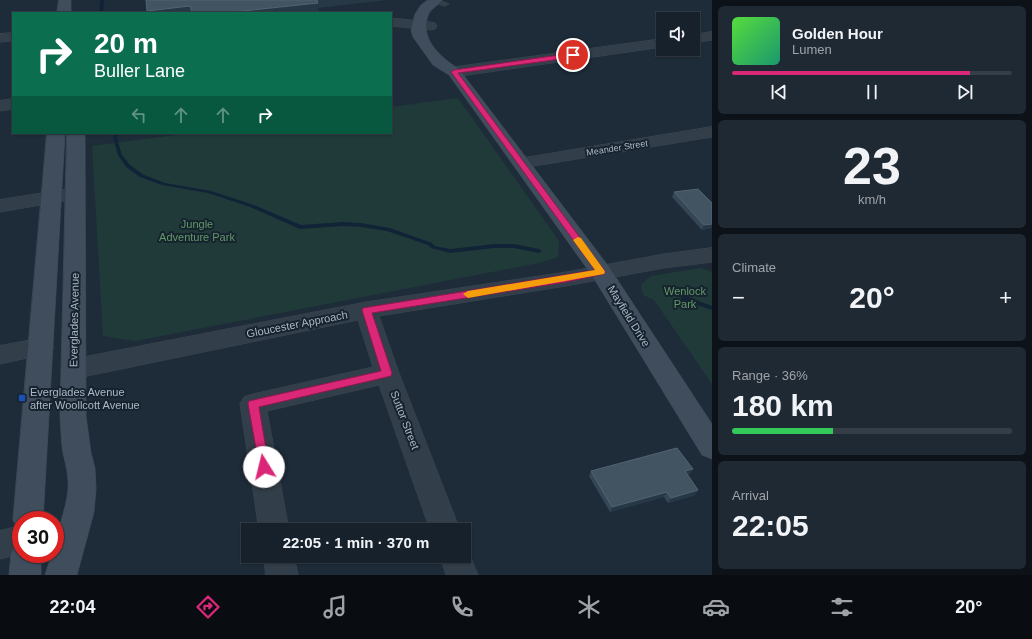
<!DOCTYPE html>
<html lang="en">
<head>
<meta charset="utf-8">
<style>
	:root { --surface:#16212b; --page:#1f2933; --text:#f1f3f6; --muted:#9ea3a9; --line:#353e47; --accent:#db2777 }
	body { margin:0; font-family:Arial,sans-serif; background:var(--page); color:var(--text); height:100vh; display:flex; flex-direction:column; font-size:15px; white-space:nowrap }
	* { box-sizing:border-box; margin:0 }
	p { font-size:13px; color:var(--muted) }
	.icon { flex:none; width:22px; height:22px; fill:none; stroke:currentColor; stroke-width:2; stroke-linecap:round; stroke-linejoin:round }
	.map { position:relative; flex:1; overflow:hidden }
	.sheet { display:flex; flex-direction:column; gap:6px; padding:6px; background:#0c1218; width:320px }
	.sheet>* { flex:none }
	.top-card { position:absolute; left:12px; top:12px; width:380px; height:122px; border-radius:0px; box-shadow:0 1px 3px #0004,0 0 0 1px var(--line); background:#0b6e4f; color:#fff; overflow:hidden }
	.tools { position:absolute; left:656px; top:12px; display:grid; gap:8px }
	.tools a { display:grid; place-items:center; width:44px; height:44px; border-radius:0px; background:var(--surface); box-shadow:0 1px 3px #0004,0 0 0 1px var(--line); font-size:20px }
	.speed { position:absolute; left:12px; top:511px; display:flex; gap:8px; font-size:20px; font-weight:700; text-align:center }
	.speed>* { display:grid; place-content:center; width:52px; height:52px; border-radius:50%; background:var(--surface); box-shadow:0 1px 3px #0004,0 0 0 1px var(--line); line-height:1 }
	.speed .limit { border:6px solid #d22; background:#fff; color:#111 }
	.pin { position:absolute; display:grid; place-items:center; width:34px; height:34px; color:#fff; margin:-17px; border:2px solid #fff; border-radius:50%; box-shadow:0 1px 4px #0007 }
	.me { position:absolute; width:44px; margin:-22px; rotate:351deg; stroke-linejoin:round; filter:drop-shadow(0 0 3px #0008) }
	.turn { display:flex; align-items:center; gap:14px; height:84px; padding:0 16px; font-size:18px }
	.turn .icon { width:52px; height:52px; stroke-width:2.5 }
	.turn b { display:block; font-size:28px; line-height:34px }
	.lanes { display:flex; align-items:center; height:38px; padding:0 16px; background:#0003; justify-content:center; gap:20px; direction:ltr }
	.lanes .off { opacity:.35 }
	.big { font-size:30px; font-weight:700; line-height:1.1 }
	.sheet .widget { flex:1; display:flex; flex-direction:column; justify-content:center; gap:6px; min-width:0; padding:0 14px; border-radius:6px; background:var(--page) }
	.sheet .dial { align-items:center; gap:0 }
	.dial b { font-size:52px; line-height:1 }
	.song { display:flex; align-items:center; gap:12px }
	.cover { width:48px; height:48px; border-radius:6px; background:linear-gradient(135deg,hsl(110 70% 55%),hsl(160 70% 35%)) }
	.played { height:4px; border-radius:2px; background:linear-gradient(90deg,var(--accent) 85%,var(--line) 85%) }
	.keys { display:flex; justify-content:space-around; direction:ltr }
	.heat { display:flex; justify-content:space-between; align-items:center; font-size:22px; direction:ltr }
	.charge { height:6px; border-radius:3px; background:linear-gradient(90deg,#34c759 36%,var(--line) 0) }
	.trip { position:absolute; left:241px; top:523px; width:230px; height:40px; border-radius:0px; background:var(--surface); box-shadow:0 1px 3px #0004,0 0 0 1px var(--line); font-weight:700; line-height:40px; text-align:center }
	.dock { display:flex; height:64px; justify-content:space-around; align-items:center; background:#090d11; color:var(--muted) }
	.dock .icon { width:28px; height:28px }
	.dock .current { color:var(--accent) }
	.dock b { font-size:18px; color:var(--text) }
	main { display:flex; flex:1; min-height:0 }
	.map>svg:first-child { display:block }
	.green { fill:#203a3a }
	.lines { fill:none; stroke-linecap:round; stroke-linejoin:round }
	.stream { fill:#112437; fill-rule:evenodd }
	.lane-casing { stroke:#3b4753; stroke-width:1 }
	.street-casing { stroke:#3b4753; stroke-width:1 }
	.secondary-casing { stroke:#3b4753; stroke-width:1 }
	.lane { fill:#323e49; fill-rule:evenodd }
	.street { fill:#323e49; fill-rule:evenodd }
	.secondary { fill:#3f4d5d; fill-rule:evenodd }
	.wall { fill:#354756 }
	.shaded-wall { fill:#263746 }
	.building { fill:#425362; stroke:#526372 }
	.route { fill:#db2777; stroke:#8e194d }
	.slow { fill:#f59e0b }
	.transit-dot { fill:#1a4fb4; stroke:#17232e; stroke-width:1.5 }
	.labels { text-anchor:middle; dominant-baseline:central; stroke-width:4; stroke-linejoin:round; paint-order:stroke }
	.far-street-label { font-size:9px; fill:#abb8c6; stroke:#17232e }
	.park-label { font-size:11px; fill:#619968; stroke:#17232e }
	.street-label { font-size:11px; fill:#abb8c6; stroke:#17232e }
	.poi-label { font-size:11px; fill:#abb8c6; stroke:#17232e; text-anchor:start }
</style>
</head>
<body>
<main>
<div class="map">
<svg width="712" height="575" viewBox="0 0 712 575">
	<rect width="100%" height="100%" fill="#1e2c39"/>
	<!-- green -->
	<path class="green" d="M458 98 559 241 558 257 539 263 135 341 103 336 92 146 191 133H391V107Z
		M701 268 712 272V384L654 300 643 295 641 285 651 276Z"/>
	<g class="lines">
		<!-- stream -->
		<path class="stream" d="M100 0H104L103 13H99Z
			M114 133H118L117 138 122 155 130 165 144 175 165 183 211 191 254 205 301 225 343 222 361 223 390 228 432 243 435 246 450 249 495 244H514L539 249 542 251 539 253 514 248H495L450 253 431 248 428 245 387 231 361 227 343 226 300 229 250 207 208 193 162 185 140 177 126 167 118 155 113 138Z
			M682 296H686L712 306V310L682 300 681 298Z"/>
		<defs>
			<path id="lane" d="M427 0H439L449 4 445 6Z"/>
			<path id="street" d="M391 18 430 22 435 23 437 26 435 29 430 30 391 26Z
				M712 32V40L693 43V35Z
				M13 33V41L0 42V34Z
				M663 39V47L454 77 449 75 446 72 449 69 454 67Z
				M13 99V109L0 111V101Z
				M712 127V137L522 168 516 167 513 163 516 159 522 158Z
				M75 188 82 190 85 194 82 198 0 212V200Z
				M712 248V262L664 268 566 286 379 316 399 373 460 530H430L379 385 267 411 289 530H259L240 404 244 397 253 394 373 367 358 320 73 379 64 376 61 369 64 362 73 359 366 302 566 272 664 254Z
				M42 338 50 341 54 347 50 353 0 364V346Z
				M21 526V554L0 559V531Z
				M464 545 466 546 478 575H446L440 556H464Z
				M264 556H294L298 575H266Z"/>
			<path id="secondary" d="M59 0H71V13H57Z
				M428 0H442C439 5 432 8 429 13 418 38 440 57 459 69L609 267 712 424V459L702 455 593 277 449 75 433 65 413 37 411 30 415 14 421 5Z
				M47 133H65L43 520H21V531L18 530 13 520Z
				M67 133H85L86 416 91 453 95 468 96 489 94 512 77 575H45L52 554H55C55 532 66 512 68 490 69 477 66 466 63 453 61 441 61 428 60 416Z
				M21 541V554H41V575H9L11 554 15 544Z"/>
		</defs>
		<!-- lane casing -->
		<use href="#lane" class="lane-casing"/>
		<!-- street casing -->
		<use href="#street" class="street-casing"/>
		<!-- secondary casing -->
		<use href="#secondary" class="secondary-casing"/>
		<!-- lane -->
		<use href="#lane" class="lane"/>
		<!-- street -->
		<use href="#street" class="street"/>
		<!-- secondary -->
		<use href="#secondary" class="secondary"/>
	</g>
	<!-- wall -->
	<path class="wall" d="M674 192 712 203V228L702 230 672 197Z
		M693 469 690 474 687 475 698 490 695 495 668 503 664 497 610 512 589 476 591 471Z"/>
	<!-- shaded-wall -->
	<path class="shaded-wall" d="M314 0H389L318 8 319 13H224Z
		M190 6 191 13H148L147 11Z
		M712 224V228L702 230 704 225Z
		M693 469 690 474 682 476 685 471Z
		M698 490 695 495 668 503 671 498Z
		M667 492 664 497 610 512 612 507Z"/>
	<!-- building -->
	<path class="building" d="M146 0H317L318 3 224 13H192L190 6 147 11Z
		M698 189 712 203V224L704 225 674 192Z
		M677 448 693 469 685 471 698 490 671 498 667 492 612 507 591 471Z"/>
	<!-- route -->
	<path class="route" d="M573 53 576 55V57L458 73 604 270 605 272 604 274 566 282 372 313 392 373 391 376 259 407 269 467 268 471 264 472 260 471 248 404 249 401 381 371 362 310 363 308 595 270 451 72 454 70Z"/>
	<!-- slow -->
	<path class="slow" d="M578 237 581 238 604 270 605 272 604 274 468 298 463 294 468 291 595 270 573 240Z"/>
	<!-- markers -->
	<rect class="transit-dot" x="18" y="394" width="8" height="8" rx="2"/>
	<g class="labels">
		<!-- far-street labels -->
		<g class="far-street-label">
			<text transform="translate(617 148) rotate(-9)">Meander Street</text>
		</g>
		<!-- park labels -->
		<g class="park-label">
			<text x="197" y="224">Jungle<tspan x="197" dy="13">Adventure Park</tspan></text>
			<text x="685" y="291">Wenlock<tspan x="685" dy="13">Park</tspan></text>
		</g>
		<!-- street labels -->
		<g class="street-label">
			<text transform="translate(629 316) rotate(58)">Mayfield Drive</text>
			<text transform="translate(74 320) rotate(-89)">Everglades Avenue</text>
			<text transform="translate(297 324) rotate(-11)">Gloucester Approach</text>
			<text transform="translate(405 420) rotate(69)">Suttor Street</text>
		</g>
		<!-- poi labels -->
		<g class="poi-label">
			<text x="30" y="392">Everglades Avenue<tspan x="30" dy="13">after Woollcott Avenue</tspan></text>
		</g>
	</g>
</svg>
<div class="tools">
<a><svg class="icon" aria-label="sound" viewBox="0 0 24 24"><path d="M4 9h4l5-4v14l-5-4H4zM17 9q2 3 0 6"/></svg></a>
</div>
<div class="speed"><div class="limit">30</div></div>
<div class="pin" style="left:573px;top:55px;background:#d93025"><svg class="icon" aria-label="arrive" viewBox="0 0 24 24"><path d="M6 21V4h12l-3 4 3 4H6"/></svg></div>
<svg class="me" style="left:264px;top:467px" viewBox="-20 -20 40 40"><circle r="19" fill="#fff"/><path d="M0-13L10 11 0 6-10 11z" fill="#db2777"/></svg>
<div class="trip">22:05 · 1 min · 370 m</div>
<div class="top-card">
<div class="turn"><svg class="icon" aria-label="right" viewBox="0 0 24 24"><path d="M7 20v-9h11M14 6l5 5-5 5"/></svg><div><b>20 m</b>Buller Lane</div></div>
<div class="lanes"><svg class="icon off" aria-label="left" viewBox="0 0 24 24"><path d="M17 20v-9H6M10 6l-5 5 5 5"/></svg><svg class="icon off" aria-label="ahead" viewBox="0 0 24 24"><path d="M12 20V5M6 11l6-6 6 6"/></svg><svg class="icon off" aria-label="ahead" viewBox="0 0 24 24"><path d="M12 20V5M6 11l6-6 6 6"/></svg><svg class="icon" aria-label="right" viewBox="0 0 24 24"><path d="M7 20v-9h11M14 6l5 5-5 5"/></svg></div>
</div>
</div>
<section class="sheet">
<div class="widget">
<div class="song"><i class="cover"></i><div><b>Golden Hour</b><p>Lumen</p></div></div>
<div class="played"></div>
<div class="keys"><svg class="icon" aria-label="previous" viewBox="0 0 24 24"><path d="M18 5L8 12l10 7zM5 5v14"/></svg><svg class="icon" aria-label="pause" viewBox="0 0 24 24"><path d="M8 5v14M16 5v14"/></svg><svg class="icon" aria-label="next" viewBox="0 0 24 24"><path d="M6 5l10 7-10 7zM19 5v14"/></svg></div>
</div>
<div class="widget dial"><b>23</b><p>km/h</p></div>
<div class="widget"><p>Climate</p>
<div class="heat"><a>−</a><b class="big">20°</b><a>+</a></div>
</div>
<div class="widget"><p>Range · 36%</p><b class="big">180 km</b><div class="charge"></div></div>
<div class="widget"><p>Arrival</p><b class="big">22:05</b></div>
</section>
</main>
<nav class="dock">
<b>22:04</b>
<svg class="icon current" aria-label="directions" viewBox="0 0 24 24"><path d="M12 3l9 9-9 9-9-9zM9 14v-3h6M13 9l2 2-2 2"/></svg>
<svg class="icon" aria-label="music" viewBox="0 0 24 24"><path d="M9 18V5l10-2v13"/><circle cx="6" cy="18" r="3"/><circle cx="16" cy="16" r="3"/></svg>
<svg class="icon" aria-label="phone" viewBox="0 0 24 24"><path d="M5 4h4l2 5-3 2q2 4 5 5l2-3 5 2v4C11 20 4 13 5 4z"/></svg>
<svg class="icon" aria-label="climate" viewBox="0 0 24 24"><path d="M12 3v18M4 7l16 10M4 17L20 7"/></svg>
<svg class="icon" aria-label="car" viewBox="0 0 24 24"><path d="M5 17H2v-5l4-1 3-4h7l3 4 3 1v5h-3M9 17h6M6 11h13"/><circle cx="7" cy="17" r="2"/><circle cx="17" cy="17" r="2"/></svg>
<svg class="icon" aria-label="filters" viewBox="0 0 24 24"><path d="M4 7h16M4 17h16"/><circle cx="9" cy="7" r="2"/><circle cx="15" cy="17" r="2"/></svg>
<b>20°</b>
</nav>
</body>
</html>
